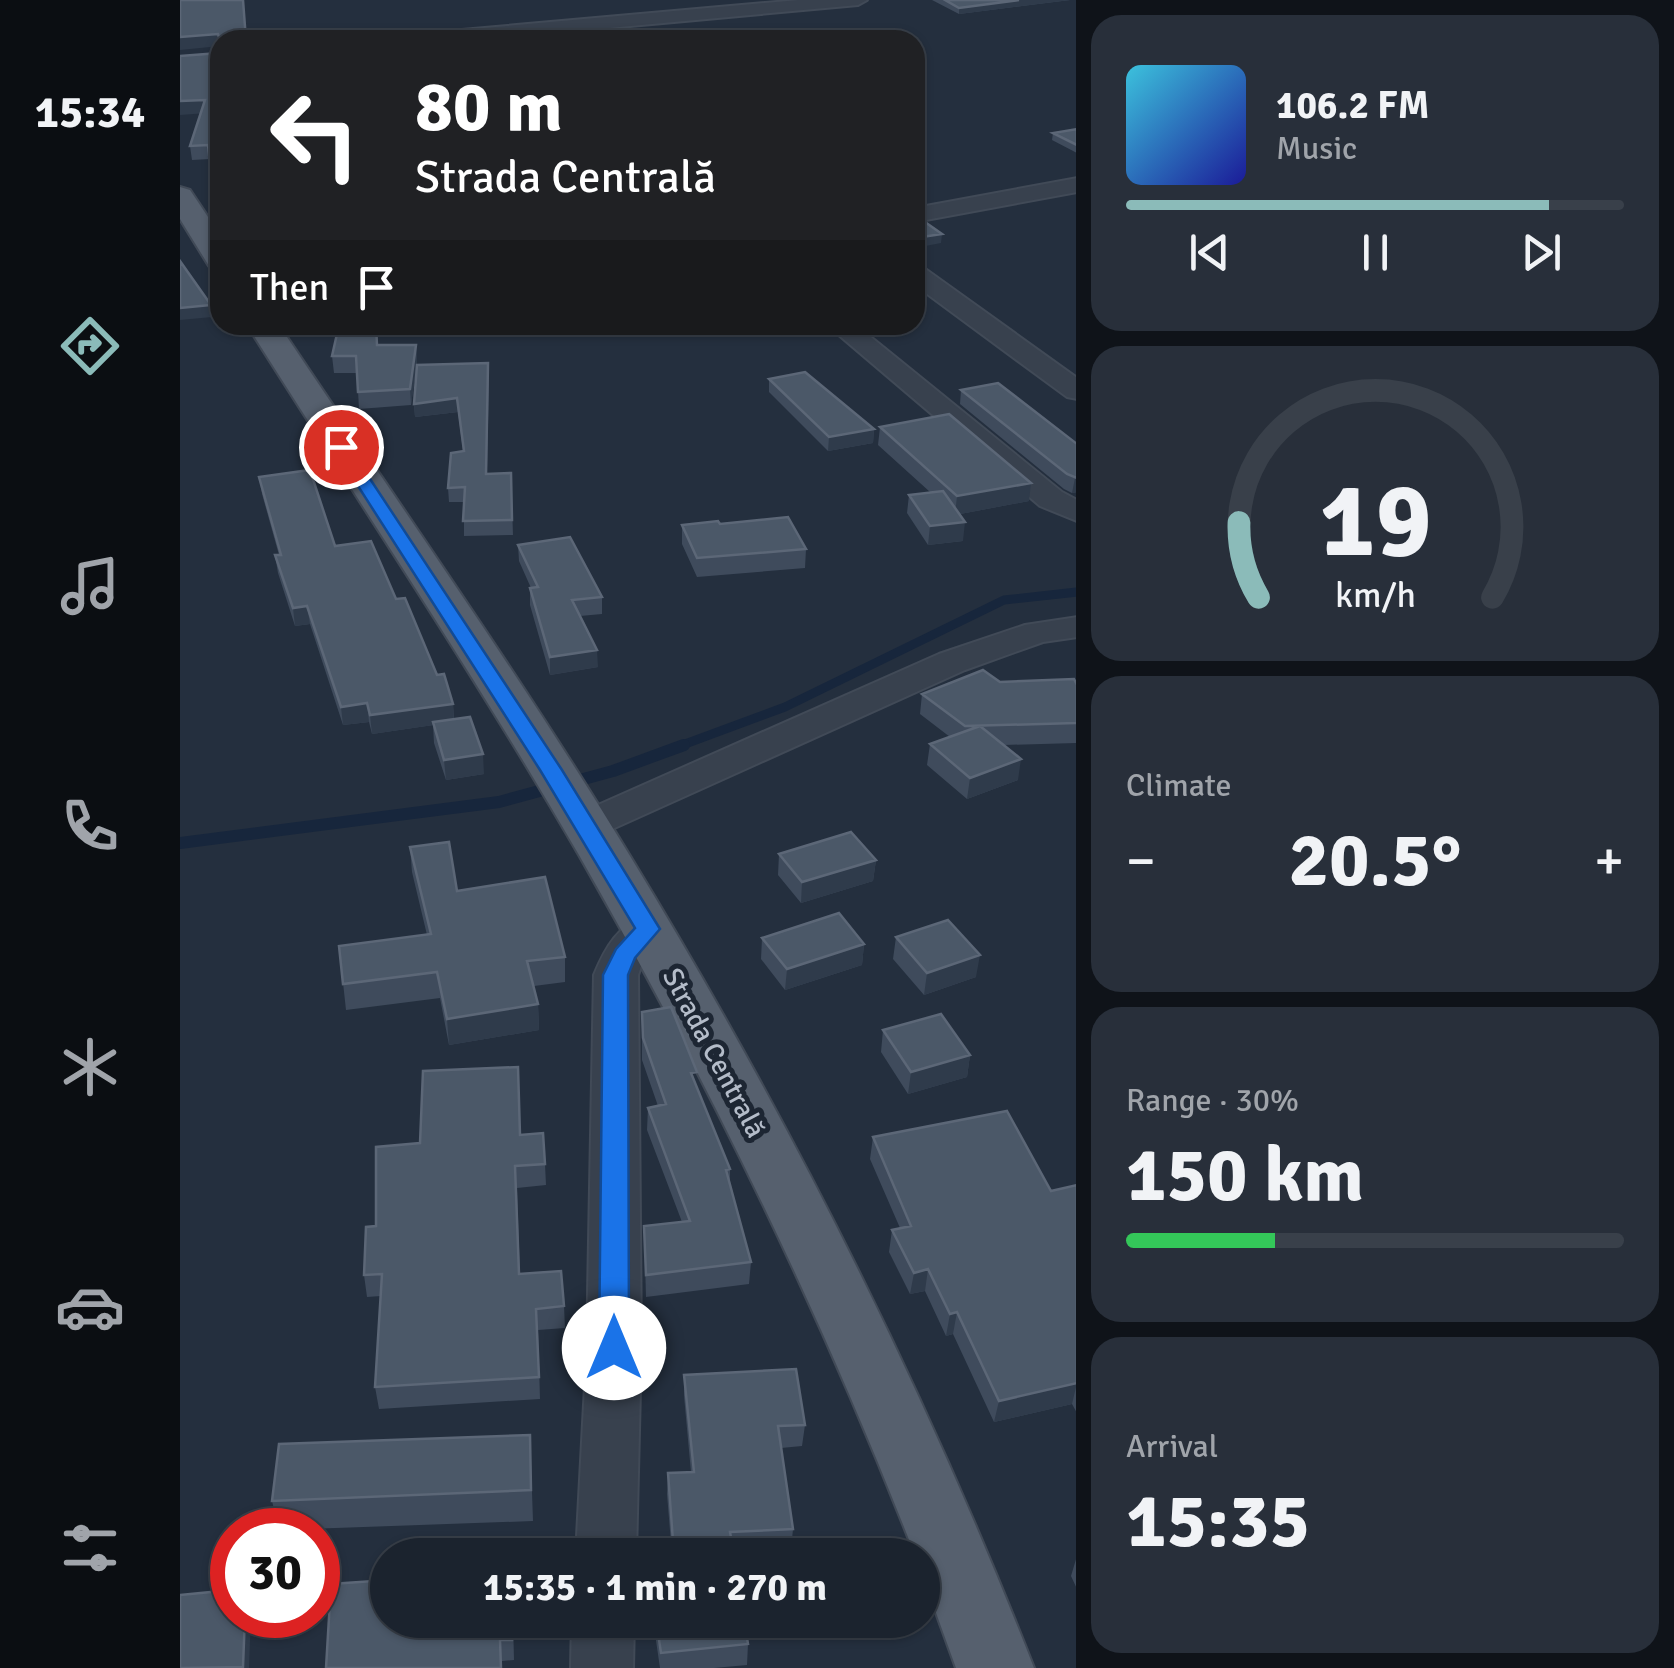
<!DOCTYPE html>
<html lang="en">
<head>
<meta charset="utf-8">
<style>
	:root { --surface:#1b232e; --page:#282f3a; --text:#f1f3f6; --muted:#a0a4aa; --line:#39404a; --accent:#8bbbb9 }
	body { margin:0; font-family:Signika,sans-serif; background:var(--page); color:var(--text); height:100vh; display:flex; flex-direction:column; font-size:38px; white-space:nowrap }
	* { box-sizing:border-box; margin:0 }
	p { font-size:32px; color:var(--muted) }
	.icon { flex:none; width:55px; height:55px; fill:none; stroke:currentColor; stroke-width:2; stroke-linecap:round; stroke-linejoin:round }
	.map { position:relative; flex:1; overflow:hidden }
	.panel { display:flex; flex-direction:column; gap:15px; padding:15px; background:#0f1319; width:598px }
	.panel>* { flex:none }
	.top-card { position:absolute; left:30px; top:30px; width:715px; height:305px; border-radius:30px; box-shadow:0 2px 8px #0004,0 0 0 2px var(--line); background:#202124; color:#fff; overflow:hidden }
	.speed { position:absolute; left:30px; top:1508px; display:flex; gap:20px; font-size:50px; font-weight:700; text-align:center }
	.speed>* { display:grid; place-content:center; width:130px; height:130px; border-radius:50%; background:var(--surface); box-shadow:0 2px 8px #0004,0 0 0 2px var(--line); line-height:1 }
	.speed .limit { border:15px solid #d22; background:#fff; color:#111 }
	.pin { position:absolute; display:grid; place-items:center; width:85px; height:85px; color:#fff; margin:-42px; border:5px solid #fff; border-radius:50%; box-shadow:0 2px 10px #0007 }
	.me { position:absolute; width:110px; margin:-55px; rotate:0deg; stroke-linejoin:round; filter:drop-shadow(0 0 8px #0008) }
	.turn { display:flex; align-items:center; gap:35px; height:210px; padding:0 40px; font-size:45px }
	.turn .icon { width:130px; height:130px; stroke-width:2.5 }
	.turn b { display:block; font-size:70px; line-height:85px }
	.then { display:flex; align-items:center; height:95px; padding:0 40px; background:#0003; gap:20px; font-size:38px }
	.big { font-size:75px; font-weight:700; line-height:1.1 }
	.panel .card { flex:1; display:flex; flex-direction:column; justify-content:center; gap:15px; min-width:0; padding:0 35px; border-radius:30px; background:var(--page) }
	.panel .dial { align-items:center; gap:0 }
	.dial svg { height:260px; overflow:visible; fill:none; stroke:var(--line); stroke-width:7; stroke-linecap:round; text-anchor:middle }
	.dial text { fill:var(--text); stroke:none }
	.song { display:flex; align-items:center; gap:30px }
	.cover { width:120px; height:120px; border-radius:15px; background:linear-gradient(135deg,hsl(190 70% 55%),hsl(240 70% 35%)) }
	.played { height:10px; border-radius:5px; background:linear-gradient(90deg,var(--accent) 85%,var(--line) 85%) }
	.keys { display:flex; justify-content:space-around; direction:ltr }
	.heat { display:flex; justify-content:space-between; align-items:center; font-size:55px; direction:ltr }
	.charge { height:15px; border-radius:8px; background:linear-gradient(90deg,#34c759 30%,var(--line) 0) }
	.trip { position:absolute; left:190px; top:1538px; width:570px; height:100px; border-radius:50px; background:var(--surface); box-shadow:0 2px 8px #0004,0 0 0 2px var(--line); font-weight:700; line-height:100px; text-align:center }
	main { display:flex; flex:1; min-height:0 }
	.menu { display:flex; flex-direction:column; width:180px; justify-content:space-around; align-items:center; background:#0b0e12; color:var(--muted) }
	.menu .icon { width:70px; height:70px }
	.menu .active { color:var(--accent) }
	.menu b { font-size:45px; color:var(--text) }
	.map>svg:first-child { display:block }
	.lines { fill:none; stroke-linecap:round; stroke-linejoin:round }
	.stream-far1 { stroke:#17263c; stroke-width:9 }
	.stream { stroke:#17263c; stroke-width:12 }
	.minor-casing { stroke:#414a57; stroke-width:4 }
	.major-casing { stroke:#414a57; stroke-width:4 }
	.minor { fill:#38414e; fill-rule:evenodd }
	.major { fill:#56606e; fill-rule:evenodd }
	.wall { fill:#3f4b5c }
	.shaded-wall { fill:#2f3b4b }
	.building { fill:#4b5868; stroke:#5c6777; stroke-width:2.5 }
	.route { fill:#1a73e8; stroke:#114b97; stroke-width:2.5 }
	.labels { text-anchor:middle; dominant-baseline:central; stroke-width:10; stroke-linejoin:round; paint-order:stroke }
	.street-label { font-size:28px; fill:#b4bcc9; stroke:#1d2633 }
</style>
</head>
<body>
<main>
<nav class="menu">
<b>15:34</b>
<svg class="icon active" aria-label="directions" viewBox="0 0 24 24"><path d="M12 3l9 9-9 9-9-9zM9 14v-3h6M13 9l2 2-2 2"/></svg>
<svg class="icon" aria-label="music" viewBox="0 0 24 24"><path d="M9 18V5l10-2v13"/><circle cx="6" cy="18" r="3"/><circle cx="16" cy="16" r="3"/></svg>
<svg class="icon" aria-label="phone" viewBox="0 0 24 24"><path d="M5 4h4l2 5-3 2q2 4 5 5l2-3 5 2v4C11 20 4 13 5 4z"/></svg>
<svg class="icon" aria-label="climate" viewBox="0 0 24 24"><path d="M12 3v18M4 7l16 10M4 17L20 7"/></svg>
<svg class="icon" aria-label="car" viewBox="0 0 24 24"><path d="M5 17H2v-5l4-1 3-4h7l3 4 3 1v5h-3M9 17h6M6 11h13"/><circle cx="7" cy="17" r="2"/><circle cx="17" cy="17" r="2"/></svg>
<svg class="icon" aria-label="filters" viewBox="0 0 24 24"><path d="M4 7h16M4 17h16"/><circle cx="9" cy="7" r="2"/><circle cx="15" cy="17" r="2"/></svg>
</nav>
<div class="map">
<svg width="897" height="1668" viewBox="0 0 897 1668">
	<rect width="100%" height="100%" fill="#242f3e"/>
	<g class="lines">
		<!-- stream-far1 -->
		<path class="stream-far1" d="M497 747 605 707 824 600 897 592"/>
		<!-- stream -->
		<path class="stream" d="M0 843 319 802 433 771 504 745"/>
		<defs>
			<path id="minor" d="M619 0H687L678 5 298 40H227L236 34Z
				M897 178V192L735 222V208Z
				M735 266 744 268 897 378V399L887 397 735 285Z
				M647 325H676L882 492 897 500V521L860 506Z
				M897 617V637L863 642 785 670 419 835 405 838 391 835 385 826 391 817 759 654 845 625Z
				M468 915 483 919 489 929 463 960 458 975 461 1348 456 1555H396L407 1348 414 975C425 948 439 923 468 915Z
				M392 1620H454L453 1668H391Z"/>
			<path id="major" d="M0 187 10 190 40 235V268L29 266 0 219Z
				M67 325H99C217 502 340 675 450 856 608 1115 743 1385 854 1668H776L742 1574V1555H735C641 1313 528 1080 399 855 295 675 178 501 67 325Z"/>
		</defs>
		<!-- minor casing -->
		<use href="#minor" class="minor-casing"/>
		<!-- major casing -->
		<use href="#major" class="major-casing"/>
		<!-- minor -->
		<use href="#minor" class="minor"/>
		<!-- major -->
		<use href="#major" class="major"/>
	</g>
	<!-- wall -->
	<path class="wall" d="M752 0H890L779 14Z
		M40 51V186H33L30 159 12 160 10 146Z
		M897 129V153L872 140 873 133Z
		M136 325H196L198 345H236L237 361 231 405 179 409 177 373H154L152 356 157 335 137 334Z
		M309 376 307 474 331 473 333 535 284 536V502H269L268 488 283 451 278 412 235 417 234 404Z
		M589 379 694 429 693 443 648 451 589 392Z
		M781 390 897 444V492L892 493 884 489 780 404Z
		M700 427 849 501 780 514 783 541 748 545 727 513 729 495 750 492 698 445Z
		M79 477 216 599 273 704 274 719 304 774 266 780 254 743 253 725 192 734 189 722 163 725 130 624 115 626 98 573 95 555H99L82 494Z
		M540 524 626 549 625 568 517 577 502 544V525Z
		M338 545 422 597V614L400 616 418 667 370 675 350 605V588H351L339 561Z
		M820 682 897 685V743L824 745 838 780 787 799 747 765 750 744 770 737 740 714 742 694Z
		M230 847 277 891 385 957V982L354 986 358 1004 359 1030 269 1045 260 998 166 1010 159 946 247 935 232 872Z
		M599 854 696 860 693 881 621 903 598 875Z
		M716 937 796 977 744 995 713 959Z
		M582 938 684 944 682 965 605 990 581 959Z
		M462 1012 516 1086 550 1169V1182L571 1262 569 1284 466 1297 464 1226 502 1222 467 1130 468 1108 478 1106 462 1060Z
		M703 1030 790 1055 787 1077 728 1094 701 1052Z
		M340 1135 365 1164 366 1185 337 1188 340 1274 384 1306 385 1328 358 1330 360 1399 199 1409 195 1387 201 1296 187 1297 184 1275 196 1226Z
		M693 1137 871 1191 897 1185V1413L892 1404 814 1422 773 1334 766 1336 745 1291 730 1294 709 1252 712 1230 720 1228 690 1159Z
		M504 1375 625 1425 622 1446 601 1448 613 1529 611 1550 553 1553 554 1555H492L487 1494 488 1473 511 1472 504 1396Z
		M350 1435 353 1521 99 1530 92 1501Z
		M897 1556V1589L891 1576Z
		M333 1620 334 1660 322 1661V1668H146Z
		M473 1620H564L568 1644 567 1665 534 1668H480Z"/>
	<!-- shaded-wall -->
	<path class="shaded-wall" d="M839 0H890L779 14V8Z
		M38 34 40 46 0 50V37Z
		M25 100 27 113 0 115V101Z
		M40 171V186H33L31 172Z
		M762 234 761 243 735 248V238Z
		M31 305 32 317 0 320V308Z
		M236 345 237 361 231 405 230 389Z
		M277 398 278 412 235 417 234 404Z
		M694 429 693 443 648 451 649 437Z
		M895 478H897V492L892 493Z
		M851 483 849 501 775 515 777 496Z
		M785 522 783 541 748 545 750 526Z
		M127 606 130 624 115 626 113 608Z
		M417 650 418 667 370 675V657Z
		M187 703 189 722 163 725 161 707Z
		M273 704 274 722 192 734 190 715Z
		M303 754 304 774 266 780 264 760Z
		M841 759 838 780 787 799 790 778Z
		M696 860 693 881 621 903 622 882Z
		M684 944 682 965 605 990 607 969Z
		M800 955 796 977 744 995 747 973Z
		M358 1004 359 1030 269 1045 267 1019Z
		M790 1055 787 1077 728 1094 731 1072Z
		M748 1269 745 1291 730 1294 734 1273Z
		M777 1312 773 1334 766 1336 770 1314Z
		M897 1383 892 1404 814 1422 819 1401Z
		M65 1615H71L69 1668H63Z"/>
	<!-- building -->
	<path class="building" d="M0 0H63L66 40 40 41 38 34 0 37Z
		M765 0H839L779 8Z
		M40 51V171L31 172 28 145 10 146 25 100 0 101V56L39 53Z
		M897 129V145L873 133Z
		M735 215 762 234 735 238Z
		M0 261 31 305 0 308Z
		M159 325H196L197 345H236L230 389 178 392 176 356H152Z
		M308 363 306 474 331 473 332 520 283 521 285 487 268 488 271 453 284 451 277 398 234 404 237 365Z
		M625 372 694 429 649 437 589 379Z
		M818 383 897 444V478L887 474 781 390Z
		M769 414 851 483 777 496 700 427Z
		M130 470 155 546 191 541 216 599 225 598 257 675 264 674 273 704 190 715 187 703 161 707 127 606 113 608 95 555H101L79 477Z
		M763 491 785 522 750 526 729 495Z
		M608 517 626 549 517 558 502 525 538 521 540 524Z
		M390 537 422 597 392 600 417 650 370 657 350 588 358 587 338 545Z
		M803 670 820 682 894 679 897 685V723L785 726 742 694Z
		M290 717 303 754 264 760 253 722Z
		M800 726 841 759 790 778 750 744Z
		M671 832 696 860 622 882 599 854Z
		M269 842 277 891 365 877 385 957 347 961 358 1004 267 1019 257 972 163 984 159 946 251 934 230 847Z
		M659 913 684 944 607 969 582 938Z
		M768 920 800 955 747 973 716 937Z
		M491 1007 517 1072 511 1073 550 1169 546 1170 571 1262 466 1275 464 1226 510 1221 468 1108 486 1104 463 1038 462 1012Z
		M761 1014 790 1055 731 1072 703 1030Z
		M338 1067 340 1135 363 1133 365 1164 335 1166 339 1274 381 1271 384 1306 356 1309 359 1377 195 1387 202 1274 184 1275 186 1227 196 1226V1147L240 1143 243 1071Z
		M827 1111 871 1191 897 1185V1383L819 1401 777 1312 770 1314 748 1269 734 1273 712 1230 731 1226 693 1137Z
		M616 1369 625 1425 598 1426 613 1529 550 1532 554 1555H494L488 1473 514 1472 504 1375Z
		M350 1435 351 1490 92 1501 99 1444Z
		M208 1580V1620H332V1640H320L321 1668H146L151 1584Z
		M52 1590V1615H65L63 1667 0 1668V1595Z
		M476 1620H564L568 1644 481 1653Z"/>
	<!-- route -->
	<path class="route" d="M161 442 169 447 382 770 480 929 455 958 448 975 449 1348 445 1357 434 1361 423 1357 419 1348 423 975 436 949 455 928 360 770 153 447Z"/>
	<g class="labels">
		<!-- street labels -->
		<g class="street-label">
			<text transform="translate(534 1053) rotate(62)">Strada Centrală</text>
		</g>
	</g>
</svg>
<div class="speed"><div class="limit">30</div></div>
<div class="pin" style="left:161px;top:447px;background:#d93025"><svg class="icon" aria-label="arrive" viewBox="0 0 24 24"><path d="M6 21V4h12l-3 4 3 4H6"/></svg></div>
<svg class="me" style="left:434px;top:1348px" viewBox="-20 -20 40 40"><circle r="19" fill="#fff"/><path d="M0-13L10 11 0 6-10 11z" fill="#1a73e8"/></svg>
<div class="trip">15:35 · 1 min · 270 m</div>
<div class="top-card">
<div class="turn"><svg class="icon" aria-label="left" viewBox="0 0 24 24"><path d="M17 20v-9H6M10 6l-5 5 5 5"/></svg><div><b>80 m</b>Strada Centrală</div></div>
<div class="then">Then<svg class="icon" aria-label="arrive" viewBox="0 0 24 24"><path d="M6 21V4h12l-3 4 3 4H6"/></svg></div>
</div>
</div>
<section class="panel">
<div class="card">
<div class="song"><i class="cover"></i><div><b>106.2 FM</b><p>Music</p></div></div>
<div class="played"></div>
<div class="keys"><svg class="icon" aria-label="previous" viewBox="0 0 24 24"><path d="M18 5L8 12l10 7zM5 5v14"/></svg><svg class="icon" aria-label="pause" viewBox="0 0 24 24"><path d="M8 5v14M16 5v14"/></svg><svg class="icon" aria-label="next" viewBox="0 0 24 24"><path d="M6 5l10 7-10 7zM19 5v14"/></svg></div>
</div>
<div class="card dial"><svg viewBox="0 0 100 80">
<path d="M14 69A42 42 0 1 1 86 69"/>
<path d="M14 69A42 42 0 0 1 8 46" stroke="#8bbbb9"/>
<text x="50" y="56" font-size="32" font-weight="700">19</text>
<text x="50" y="72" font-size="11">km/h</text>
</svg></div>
<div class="card"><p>Climate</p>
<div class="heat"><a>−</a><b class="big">20.5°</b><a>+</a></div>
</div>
<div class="card"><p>Range · 30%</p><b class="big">150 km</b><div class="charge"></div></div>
<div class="card"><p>Arrival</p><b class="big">15:35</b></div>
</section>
</main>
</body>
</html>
